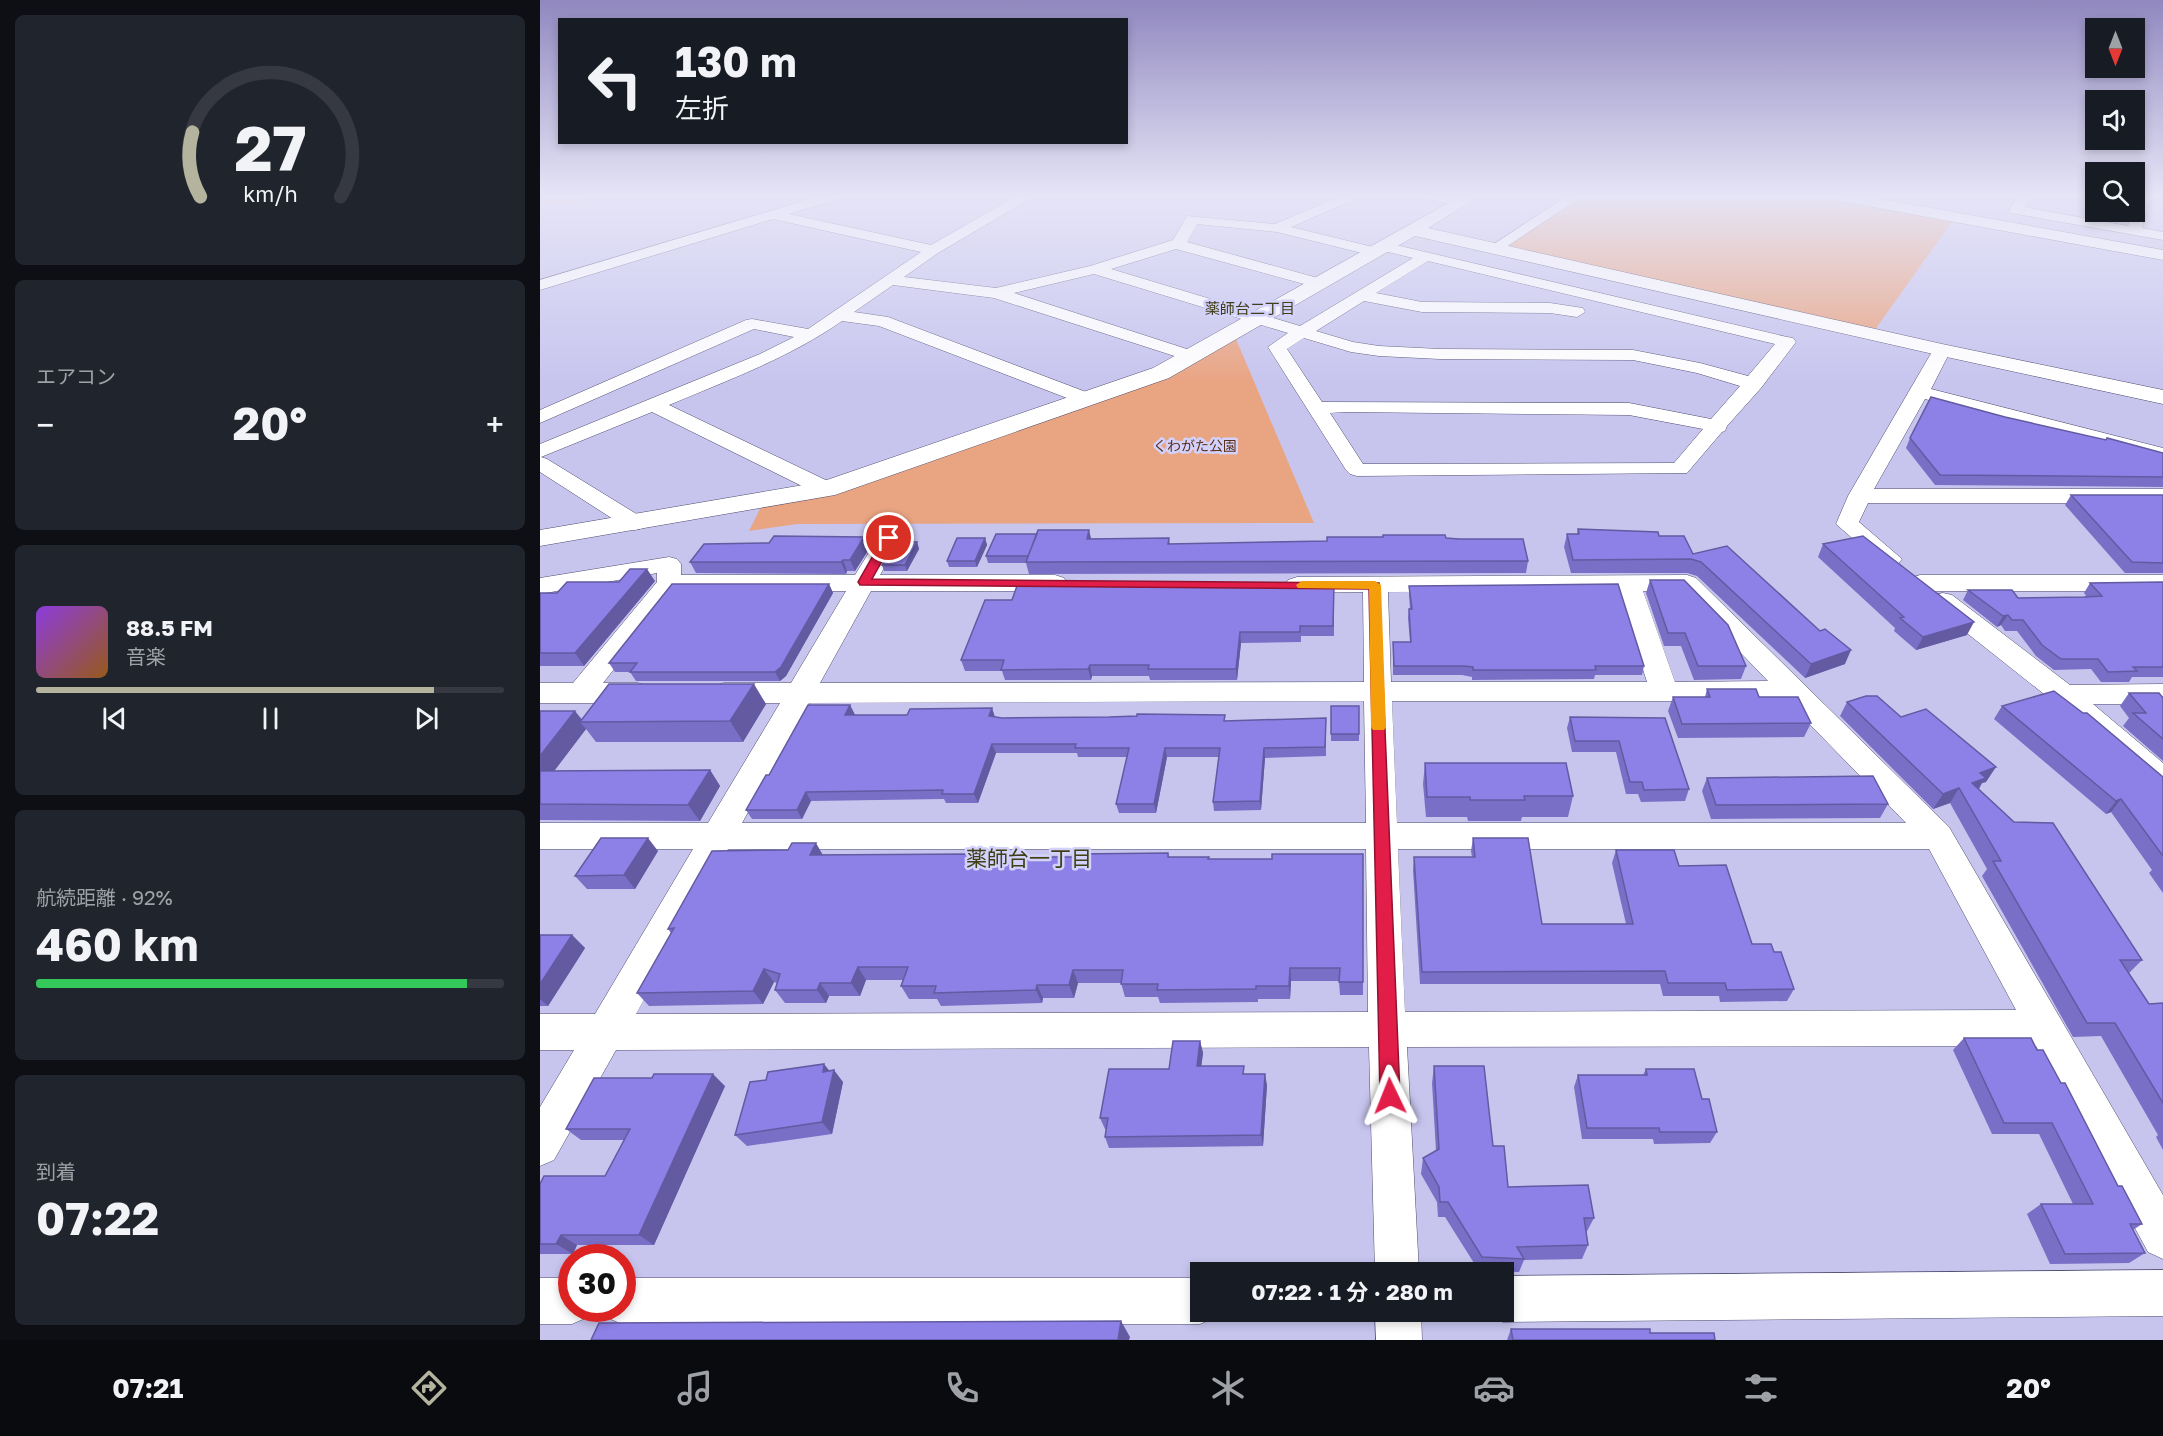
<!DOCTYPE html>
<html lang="ja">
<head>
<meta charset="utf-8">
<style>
	:root { --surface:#171b24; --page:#20242c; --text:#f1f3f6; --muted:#9ea1a6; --line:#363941; --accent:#b3b39e }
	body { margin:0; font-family:"Golos Text","Noto Sans JP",sans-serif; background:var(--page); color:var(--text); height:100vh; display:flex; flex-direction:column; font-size:22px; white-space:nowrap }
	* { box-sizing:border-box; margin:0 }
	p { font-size:20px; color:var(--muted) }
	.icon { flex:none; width:33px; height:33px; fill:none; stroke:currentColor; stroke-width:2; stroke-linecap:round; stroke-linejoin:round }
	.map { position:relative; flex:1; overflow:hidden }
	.panel { display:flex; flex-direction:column; gap:15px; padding:15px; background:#0d0f14; width:540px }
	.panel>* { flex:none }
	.hud { position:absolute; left:18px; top:18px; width:570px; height:126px; border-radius:0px; box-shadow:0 3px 9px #0003; background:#171b24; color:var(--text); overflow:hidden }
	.needle { width:39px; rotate:180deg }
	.fabs { position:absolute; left:1545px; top:18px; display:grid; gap:12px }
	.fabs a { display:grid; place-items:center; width:60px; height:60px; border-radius:0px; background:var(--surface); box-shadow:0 3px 9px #0003; font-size:30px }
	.speed { position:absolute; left:18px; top:1244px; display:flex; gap:12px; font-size:30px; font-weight:700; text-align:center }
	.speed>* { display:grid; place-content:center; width:78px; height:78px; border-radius:50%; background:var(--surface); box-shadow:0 3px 9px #0003; line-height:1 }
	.speed .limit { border:9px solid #d22; background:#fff; color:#111 }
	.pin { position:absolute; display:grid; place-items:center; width:51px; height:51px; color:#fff; margin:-26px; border:3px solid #fff; border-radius:50%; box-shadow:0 2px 6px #0007 }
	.me { position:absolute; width:66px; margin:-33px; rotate:358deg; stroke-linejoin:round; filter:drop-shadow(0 0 4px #0008) }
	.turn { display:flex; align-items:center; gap:21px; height:126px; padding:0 18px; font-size:27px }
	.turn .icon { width:78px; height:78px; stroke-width:2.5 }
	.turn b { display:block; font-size:42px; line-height:51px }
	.big { font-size:45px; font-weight:700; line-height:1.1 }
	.panel .card { flex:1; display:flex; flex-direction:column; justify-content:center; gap:9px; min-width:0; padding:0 21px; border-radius:9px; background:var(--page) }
	.panel .dial { align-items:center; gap:0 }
	.dial svg { height:156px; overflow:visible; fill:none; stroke:var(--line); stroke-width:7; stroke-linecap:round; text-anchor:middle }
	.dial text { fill:var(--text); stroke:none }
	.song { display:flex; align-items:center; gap:18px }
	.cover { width:72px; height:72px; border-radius:9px; background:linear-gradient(135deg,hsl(270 70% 55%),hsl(30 70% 35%)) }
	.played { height:6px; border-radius:3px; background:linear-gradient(90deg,var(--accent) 85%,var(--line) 85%) }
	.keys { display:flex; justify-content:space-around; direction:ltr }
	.heat { display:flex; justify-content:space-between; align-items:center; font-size:33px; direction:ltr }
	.charge { height:9px; border-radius:4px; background:linear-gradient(90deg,#34c759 92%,var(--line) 0) }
	.trip { position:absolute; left:650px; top:1262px; width:324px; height:60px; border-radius:0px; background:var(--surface); box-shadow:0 3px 9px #0003; font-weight:700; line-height:60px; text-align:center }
	.dock { display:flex; height:96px; justify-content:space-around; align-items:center; background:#090b0e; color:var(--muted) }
	.dock .icon { width:42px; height:42px }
	.dock .on { color:var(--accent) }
	.dock b { font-size:27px; color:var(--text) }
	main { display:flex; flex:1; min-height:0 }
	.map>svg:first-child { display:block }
	.green { fill:#e9a482 }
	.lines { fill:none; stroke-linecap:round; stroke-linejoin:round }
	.street-casing { stroke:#4e4c6f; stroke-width:1 }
	.secondary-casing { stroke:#4e4c6f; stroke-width:1 }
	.street { fill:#fff; fill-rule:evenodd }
	.secondary { fill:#fff; fill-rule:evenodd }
	.wall { fill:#796fc7 }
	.shaded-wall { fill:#635aa2 }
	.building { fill:#8d81e7; stroke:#635aa2; stroke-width:1.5 }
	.route { fill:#e11d48; stroke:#92132f; stroke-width:1.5 }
	.slow { fill:#f59e0b }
	.labels { text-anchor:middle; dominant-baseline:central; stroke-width:5; stroke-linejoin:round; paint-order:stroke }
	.far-park-label { font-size:14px; fill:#5b301a; stroke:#d3d2fc }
	.far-neighbourhood-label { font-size:15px; fill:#403e15; stroke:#d3d2fc }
	.near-neighbourhood-label { font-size:21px; fill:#403e15; stroke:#d3d2fc }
</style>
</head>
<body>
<main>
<section class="panel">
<div class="card dial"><svg viewBox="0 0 100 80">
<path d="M14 69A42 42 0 1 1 86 69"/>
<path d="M14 69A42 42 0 0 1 10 36" stroke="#b3b39e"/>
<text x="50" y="56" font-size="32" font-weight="700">27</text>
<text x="50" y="72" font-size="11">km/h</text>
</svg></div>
<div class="card"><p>エアコン</p>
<div class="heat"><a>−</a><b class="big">20°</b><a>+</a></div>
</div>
<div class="card">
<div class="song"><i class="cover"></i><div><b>88.5 FM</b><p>音楽</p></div></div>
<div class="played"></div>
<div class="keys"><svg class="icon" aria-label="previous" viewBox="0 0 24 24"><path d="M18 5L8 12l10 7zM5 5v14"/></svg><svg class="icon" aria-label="pause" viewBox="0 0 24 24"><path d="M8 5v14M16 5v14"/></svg><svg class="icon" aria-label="next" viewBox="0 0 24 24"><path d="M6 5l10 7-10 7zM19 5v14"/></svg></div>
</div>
<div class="card"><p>航続距離 · 92%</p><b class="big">460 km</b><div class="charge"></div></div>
<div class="card"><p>到着</p><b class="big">07:22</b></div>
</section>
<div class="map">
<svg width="1623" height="1340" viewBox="0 0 1623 1340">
	<rect width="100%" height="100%" fill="#c7c5ee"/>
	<!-- green -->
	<path class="green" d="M0 196H58L25 205 0 202Z
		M1036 196H1300L1415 217 1332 334 955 248Z
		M693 332 774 523 257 524 209 531 224 501 547 399Z"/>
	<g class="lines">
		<defs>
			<path id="street" d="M280 196H300L298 199 249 214 391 245 476 196H491L490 199 398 253 364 277 456 288 550 266 633 240 647 216 735 224 801 196H817L816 199 751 227 837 248 836 246 838 243 843 242 1247 337 1253 338 1256 342 1221 388 1187 426 1185 431 1182 432 1147 473 817 476 810 474 806 470 728 347 748 333 554 274 474 293 656 352 659 356 656 360 650 361 454 298 353 285 314 312 348 317 554 395 557 399 554 403H540L339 326 302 321C249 358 188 380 129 405L294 484 297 489 294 494 286 496 278 494 112 412 1 457 7 459 103 518 106 523 103 528 95 530 87 528 0 472V444L220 354 254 337 214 329 0 423V410L206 320 212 319 268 329 381 252 233 219 0 290V280ZM657 224 737 232 834 256 839 255 841 252 840 250 873 258 760 326 571 269 636 249 779 288 787 283 785 280 647 242ZM888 261 1235 344 1208 376 1160 363 1093 350 900 349 839 346 813 342 776 331 824 301 882 312 1010 313 1037 317 1045 312 1043 308 1010 303 882 302 836 293ZM764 338 811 352 839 356 900 359 1093 360 1157 373 1200 386 1171 419 1089 403 782 402 747 349ZM805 412 1089 415 1163 429 1134 463 823 464 790 413Z
				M884 196H910L927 199 929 202 922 206 886 199Z
				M1027 196H1043L960 251H950L948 248Z
				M1479 196H1492L1484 207 1588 226 1598 196H1610L1602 228 1623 232V240L1471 213 1469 210Z
				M1402 345 1408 346 1411 350 1391 389 1623 448V460L1385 399 1334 489H1623V503H1328L1319 522 1362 559 1358 564 1350 566 1342 564 1296 524 1308 496 1393 350 1396 346Z
				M349 531 357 533 361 538 340 575H515L524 578 527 583 524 588 515 591H331L280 683 824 682 823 592 757 593 748 590 745 585 748 580 757 577 1147 575 1156 578 1409 827 1623 1195V1259L1608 1252 1496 1046 867 1047 879 1272H835L829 1047 76 1050 14 1160 0 1166V1107L34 1050H0V1014H55L153 849H0V823H168L240 703H184L174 700 170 693 174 686 184 683H251L306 591H136L63 683H98L108 686 112 693 108 700 98 703H0V683H33L117 582V573L0 594V578L129 557 137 559 141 564V575H315L341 533ZM1078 591 1107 682H851L848 592ZM1103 591H1141L1228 681 1135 682ZM824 701 826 823H202L269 703ZM852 701H1247L1366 823H857ZM188 849H826L828 1012 96 1014ZM858 849H1389L1476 1010 865 1012Z
				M1380 575H1623V591H1380L1371 588 1368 583 1371 578Z
				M1403 593 1412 595 1530 685 1623 684V704H1553L1623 763V792L1612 788 1514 702 1394 607 1391 601 1394 595Z
				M1623 1270V1316L963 1322 947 1315 945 1311H963V1276Z
				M0 1278H32V1308H52L48 1317 32 1324H0Z
				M82 1278H660V1311H679L676 1317 660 1324H82L66 1317 62 1308H82Z
				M835 1311H881L882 1340H836Z"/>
			<path id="secondary" d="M921 196H940L888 228 1402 344 1623 390V404L1402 356 875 236 629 378 295 495 0 546V530L281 482 613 368Z
				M1292 196H1325L1623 250V260L1300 201Z"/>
		</defs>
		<!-- street casing -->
		<use href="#street" class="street-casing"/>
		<!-- secondary casing -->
		<use href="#secondary" class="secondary-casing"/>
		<!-- street -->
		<use href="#street" class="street"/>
		<!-- secondary -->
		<use href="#secondary" class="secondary"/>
	</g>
	<!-- wall -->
	<path class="wall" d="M1465 417 1623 453V487L1395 485 1366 448 1370 438Z
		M1531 495H1623V573H1585L1525 505Z
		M1038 529 1119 536 1153 554 1305 664 1265 678 1157 576 1147 573H1031L1024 547 1027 534H1037Z
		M497 534 551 539 629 538 630 544 787 541 906 538 988 561 986 573 489 574 486 563H448L446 556Z
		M324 537 329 549 315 571H307L306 574 156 573 150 562 229 543Z
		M445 538 447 545 437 567H409L407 561Z
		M377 542 379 549 367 571H344L342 565Z
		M1283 544 1427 635 1376 650 1354 631 1355 628 1278 557Z
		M1110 580 1206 666 1201 679 1154 680 1141 646H1124L1106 593Z
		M115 581 44 666H0V593H17L79 582Z
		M1623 582V677H1592L1589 682H1561L1551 669 1514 670 1496 656 1477 631H1465L1461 625 1457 627 1423 600 1428 590 1478 598 1547 597 1544 593 1550 583Z
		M289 584 293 593 246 676 240 681H96L90 672H75L69 663Z
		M794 584V636H761V642L701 643 697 680H610L609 676H552L551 680H465L462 671H425L421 660 472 600Z
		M869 586 1104 666 1102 675H1055L1054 679 932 680V677L922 675H853V642H870L868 618 869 609H870L869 595Z
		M1167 689 1219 697 1271 723 1264 737 1138 738 1128 711 1133 697H1165Z
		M1589 693 1623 698V761L1583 726 1589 718 1580 706Z
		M1307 702 1361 717 1446 782 1442 783 1439 789 1602 960 1589 973 1609 1004 1623 1003V1150L1616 1137 1618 1135 1561 1036 1533 1037 1442 876 1447 869 1410 803 1393 809 1300 716Z
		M226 704 203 742H56L46 729 14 771 170 770 180 786 160 821 0 820V711L42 719Z
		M310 705 315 715H367L452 708 455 717 462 718 685 721 786 718V756L725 758 721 810 674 811 673 802 679 757H627L616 813H579L576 804 587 757H538L537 753H456L438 803H406L404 799 271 801 262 819H212L206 810 229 775Z
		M791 706H819V741H791Z
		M1462 706 1623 777V893L1609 873 1612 870 1571 812 1566 814 1454 719Z
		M1030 717 1071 718 1149 789 1145 801 1101 802 1098 794H1086L1076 752H1032L1027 728Z
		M885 763 1033 796 1028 817H982L981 821H928L927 817H886L883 784Z
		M1167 778 1348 804 1340 818 1171 819 1162 791Z
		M933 838 1002 924H1086L1072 863 1076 850 1139 866 1212 944 1234 952 1254 989 1247 1001 1180 1002 1179 996H1123L1120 984H880L873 870 874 857H932L931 851Z
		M248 850 283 855 429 854 432 859H488L628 853 629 857 669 859H732L823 854V995H800L799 981H751L750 999H718V1002L620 1003 618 997H585L581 983H538L534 998H503L502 1003 401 1006 397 999H369L361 986 363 980H326L320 996H289L286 1003H245L235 990 237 983 234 982 223 1004 109 1006 97 993 131 933 128 929Z
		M118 851 95 889H47L35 876Z
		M0 935H32L45 948 8 1006H0Z
		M1424 1038 1497 1050 1521 1083 1578 1186 1602 1224 1593 1230 1605 1253 1589 1263 1510 1264 1487 1214 1501 1204H1533L1499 1134H1452L1413 1050Z
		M660 1041 663 1053 661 1066 705 1074 727 1085 723 1146 569 1148 565 1137 566 1129H565L560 1118 629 1069Z
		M894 1066 953 1146 968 1187 1054 1218 1046 1233 1048 1245 1042 1259 984 1260 979 1272 939 1271 905 1217H898L897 1202 881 1174 883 1158 896 1151 892 1083Z
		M1106 1069 1162 1099 1177 1132 1170 1143 1114 1144 1113 1139H1042L1034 1087 1038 1075H1103Z
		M289 1071 303 1082 292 1134 207 1146 195 1135Z
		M185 1086 114 1245H37L33 1254H0V1184L65 1176 84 1140H41L26 1129Z
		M971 1329 973 1340H967Z"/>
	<!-- shaded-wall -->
	<path class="shaded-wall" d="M549 530 552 542 547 539Z
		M324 537 329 549 315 571 310 560Z
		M445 538 447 545 437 567 435 561Z
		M377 542 379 549 367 571 365 565Z
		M303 560 307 571 306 574 301 562Z
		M107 569 115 581 44 666 35 653Z
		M289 584 293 593 246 676 240 681 235 672Z
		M1468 615 1461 625 1457 627 1463 616Z
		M1434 622 1427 635 1376 650 1383 637Z
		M700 632 701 643 697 680 696 669Z
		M1311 650 1305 664 1265 678 1271 664Z
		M550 665 552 676 551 680 548 669Z
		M214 684 226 704 203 742 190 721Z
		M310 705 315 715H305Z
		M452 708 455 718 449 716Z
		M35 711 44 722H40L46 729 2 787 0 785V756Z
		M452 744 456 753 438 803 434 794Z
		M625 748 627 757 616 813 614 804Z
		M724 748 725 758 721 810 720 801Z
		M1456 767 1446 782 1442 783 1436 793 1424 797 1440 773Z
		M170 770 180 786 160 821 148 805Z
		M1419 788 1410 803 1393 809 1403 794Z
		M266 792 271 801 262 819 257 810Z
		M1581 799 1571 812 1566 814 1576 801Z
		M108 838 118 851 95 889 84 875Z
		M276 843 284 857 270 855Z
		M32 935 45 948 8 1006 0 999V984Z
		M318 967 326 980 320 996 311 983Z
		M750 968 751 981 750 999 749 986Z
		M224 969 234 982 223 1004 213 991Z
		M533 970 538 983 534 998 529 985Z
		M280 983 289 996 286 1003 277 990Z
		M497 985 503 998 502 1003 496 990Z
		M660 1041 663 1053 660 1077 657 1066Z
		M284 1064 293 1075 294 1070 303 1082 292 1134 282 1122 283 1072Z
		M173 1074 185 1086 114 1245 99 1235Z
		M725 1074 727 1085 723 1146 721 1135Z
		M21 1235 37 1245 33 1254 16 1244Z
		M581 1321 590 1337 589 1340H578Z"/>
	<!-- building -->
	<path class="building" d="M1391 397 1465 417 1566 440 1567 438 1623 453V477L1400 475 1370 438Z
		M1531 495H1623V563L1592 562Z
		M1038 529 1118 532 1119 536H1144L1153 554 1187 546 1280 631 1285 629 1311 650 1271 664 1161 562 1151 559 1033 560 1027 534H1039Z
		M498 530H549L547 539 629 538 628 544 787 541V537H843V535H905L906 538 919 539H983L988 561 486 562Z
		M456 534H497L488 556H446Z
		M234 536 324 537 310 560H303L301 562H150L164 544 229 543Z
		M1323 536 1434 622 1383 637 1360 618 1364 617 1283 544Z
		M417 538H445L435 561H407Z
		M355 542H377L365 565H342Z
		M90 569H107L35 653H0V593H17L27 582H79Z
		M1110 580H1144L1188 625 1206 666H1158L1145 633H1128Z
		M1623 582V667H1593L1597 671 1568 672 1558 659H1521L1502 645 1483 620H1472L1468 615 1463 616 1428 590H1472L1478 598 1544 597 1562 596 1550 583Z
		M478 583 794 584 793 626H760V632H700L696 669H608L609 665H550L548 669 461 670 464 660H421L445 600H472Z
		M132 584H289L241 667 235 672H90L97 663H69Z
		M1078 584 1104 666H1055L1056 670H933V667L923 666H854L853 642H871L869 609H872L869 586Z
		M69 684H214L190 721 40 722Z
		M1167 689H1216L1219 697H1258L1271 723 1142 724 1133 697H1170Z
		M1514 691 1543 713H1547L1623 777V856L1581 799 1576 801 1462 706Z
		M1589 693H1619L1623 698V739L1593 713H1606Z
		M1326 696H1337L1361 717 1386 709 1456 767 1440 773 1446 778 1432 783 1474 822 1513 823 1602 960H1580L1609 1004 1623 1003V1103L1575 1023H1547L1453 861H1461L1419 788 1403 794 1307 702Z
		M268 705H310L305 715H367L370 709 452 708 449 716 462 718 569 717 597 716V714L685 715 684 721 786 718 785 747 724 748 720 801 673 802 680 748H625L614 804H576L589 748H535L536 744H452L434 794H402L403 790 266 792 257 810H206L226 775H229Z
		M791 706H819V734H791Z
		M0 711H35L0 756Z
		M1030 717 1125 718 1149 789 1104 790 1102 782H1090L1079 741H1035Z
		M885 763H1026L1033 796H984L985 800H930V797H887Z
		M170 770 148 805 0 804V771Z
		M1333 776 1348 804 1176 805 1167 778Z
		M61 838H108L84 875 35 876Z
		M933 838H988L1002 924H1093L1076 850H1134L1139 866 1186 865 1212 944H1231L1234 952H1241L1254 989 1187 990 1185 983H1128L1125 971 882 972 874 857H935Z
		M252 843H276L270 855 429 854 428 859H488L489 857H535L536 854 628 853V857H669L668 859H732V854H823V982H799L800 968H750L749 986H716V989L617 990 618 984H581L583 970H533L529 985H497L496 990 394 993 396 986H361L368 967H318L311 983H280L277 990H235L240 974 224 969 213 991 97 993 134 928 128 929 172 851 248 850Z
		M0 935H32L0 984Z
		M1424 1038H1491L1497 1050H1503L1521 1083H1525L1578 1186H1582L1602 1224H1590L1605 1253 1525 1254 1501 1204H1553L1512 1123H1464Z
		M633 1041H660L657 1066H704L703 1074H725L721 1135 565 1137 568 1118H560L569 1069H629Z
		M284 1064 283 1072 294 1070 282 1122 195 1135 210 1082 226 1080 228 1072Z
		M894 1066H944L953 1146H964L968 1187 1048 1185 1054 1218H1044L1048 1245 977 1247 984 1259 942 1257 908 1202H900L899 1187 883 1158 899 1149Z
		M1106 1069H1154L1162 1099H1169L1177 1132H1120L1119 1128H1047L1038 1075H1107Z
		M114 1074H173L99 1235H21L16 1244H0V1184L4 1176H65L90 1129H26L54 1078H112Z
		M581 1321 578 1340H51L59 1323Z
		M971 1329H1110V1333H1174L1175 1340H973Z"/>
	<!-- sky -->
	<linearGradient id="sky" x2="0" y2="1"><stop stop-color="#9088bf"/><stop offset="0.51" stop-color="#e6e5f7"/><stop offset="1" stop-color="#e6e5f7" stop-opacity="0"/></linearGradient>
	<rect width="1623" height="383" fill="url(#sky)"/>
	<!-- route -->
	<path class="route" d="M349 535 355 538 332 579 839 583 860 1096 857 1103 850 1106 843 1103 840 1096 829 589 320 585 318 582 343 538Z"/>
	<!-- slow -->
	<path class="slow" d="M762 581H835L841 585 846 727 844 730H833L831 727 829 589 758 588 756 585Z"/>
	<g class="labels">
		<!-- far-park labels -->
		<g class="far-park-label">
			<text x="655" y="445">くわがた公園</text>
		</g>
		<!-- far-neighbourhood labels -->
		<g class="far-neighbourhood-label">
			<text x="710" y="308">薬師台二丁目</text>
		</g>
		<!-- near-neighbourhood labels -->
		<g class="near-neighbourhood-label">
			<text x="489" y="858">薬師台一丁目</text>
		</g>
	</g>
</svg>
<div class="fabs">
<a><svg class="needle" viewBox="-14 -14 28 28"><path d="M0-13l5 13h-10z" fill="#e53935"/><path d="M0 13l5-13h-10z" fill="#9ea1a6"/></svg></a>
<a><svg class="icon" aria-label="sound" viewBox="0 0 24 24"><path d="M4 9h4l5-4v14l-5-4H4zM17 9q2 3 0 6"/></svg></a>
<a><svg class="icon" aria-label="search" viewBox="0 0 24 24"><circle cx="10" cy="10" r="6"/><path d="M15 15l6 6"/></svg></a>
</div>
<div class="speed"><div class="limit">30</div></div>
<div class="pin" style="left:349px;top:538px;background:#d93025"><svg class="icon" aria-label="arrive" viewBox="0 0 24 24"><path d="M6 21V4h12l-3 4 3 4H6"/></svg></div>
<svg class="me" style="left:850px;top:1096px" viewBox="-20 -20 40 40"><path d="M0-17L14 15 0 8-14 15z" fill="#e11d48" stroke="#fff" stroke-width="4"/></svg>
<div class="trip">07:22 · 1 分 · 280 m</div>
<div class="hud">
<div class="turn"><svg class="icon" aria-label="left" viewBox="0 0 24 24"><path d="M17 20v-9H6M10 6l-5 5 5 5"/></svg><div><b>130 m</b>左折</div></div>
</div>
</div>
</main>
<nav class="dock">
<b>07:21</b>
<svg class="icon on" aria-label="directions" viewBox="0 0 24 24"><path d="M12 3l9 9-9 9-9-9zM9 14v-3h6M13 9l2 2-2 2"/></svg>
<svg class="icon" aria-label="music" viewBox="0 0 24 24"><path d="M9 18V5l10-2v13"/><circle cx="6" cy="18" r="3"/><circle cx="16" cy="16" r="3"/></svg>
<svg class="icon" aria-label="phone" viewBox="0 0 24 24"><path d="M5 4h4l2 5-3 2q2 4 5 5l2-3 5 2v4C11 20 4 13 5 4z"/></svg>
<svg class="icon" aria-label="climate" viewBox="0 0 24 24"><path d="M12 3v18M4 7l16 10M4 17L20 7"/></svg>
<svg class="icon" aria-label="car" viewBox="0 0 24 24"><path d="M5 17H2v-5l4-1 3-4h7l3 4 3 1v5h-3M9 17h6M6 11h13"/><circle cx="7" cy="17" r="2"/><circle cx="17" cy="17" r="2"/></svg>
<svg class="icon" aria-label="filters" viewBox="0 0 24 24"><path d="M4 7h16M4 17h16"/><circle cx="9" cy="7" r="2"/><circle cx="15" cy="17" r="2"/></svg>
<b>20°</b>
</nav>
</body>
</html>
